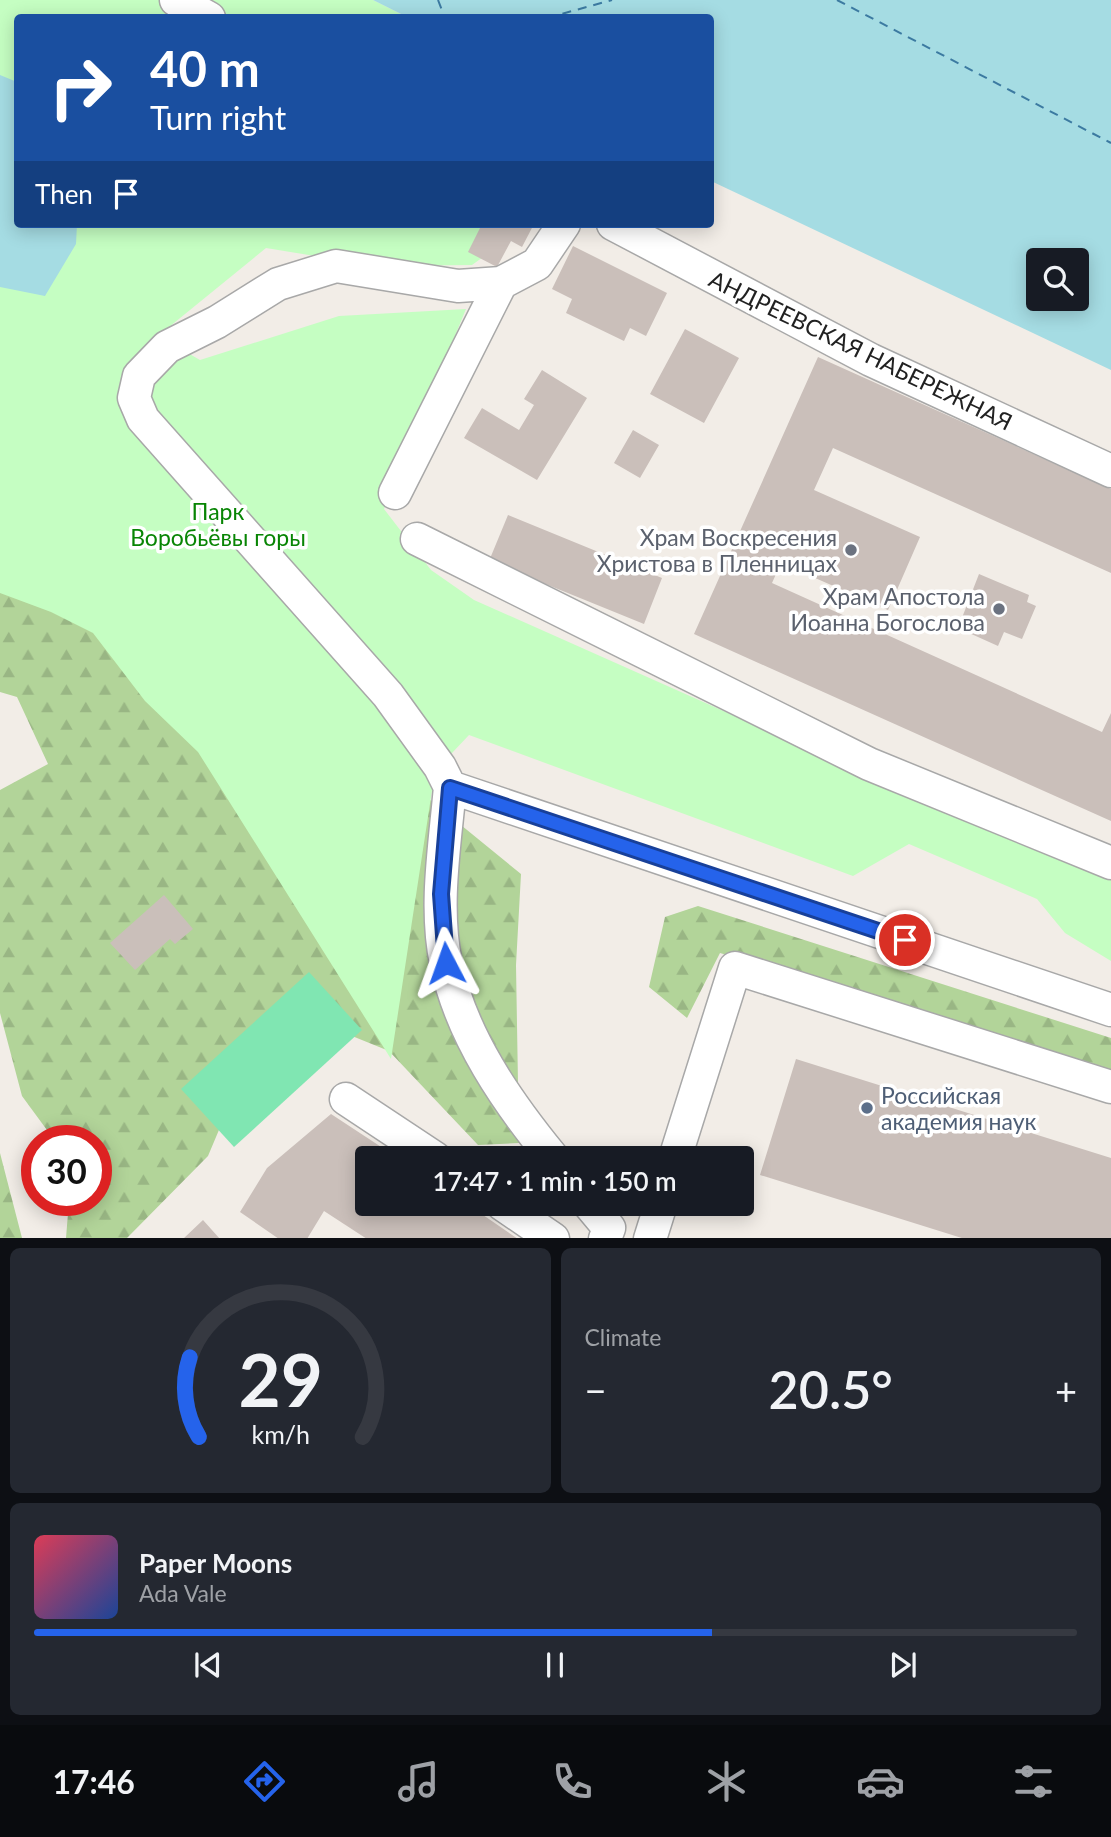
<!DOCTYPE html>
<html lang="en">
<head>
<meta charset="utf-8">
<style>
	:root { --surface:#171b24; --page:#242831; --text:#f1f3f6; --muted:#9ea1a6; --line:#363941; --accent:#2563eb }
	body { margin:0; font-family:Lato,sans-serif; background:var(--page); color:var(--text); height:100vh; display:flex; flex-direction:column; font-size:26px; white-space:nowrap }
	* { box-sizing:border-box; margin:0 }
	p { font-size:23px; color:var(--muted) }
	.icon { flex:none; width:38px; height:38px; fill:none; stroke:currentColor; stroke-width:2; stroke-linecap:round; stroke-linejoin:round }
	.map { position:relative; height:1238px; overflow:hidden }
	.drawer { display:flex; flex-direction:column; gap:10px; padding:10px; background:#0d0f14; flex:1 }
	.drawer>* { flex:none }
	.top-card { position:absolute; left:14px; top:14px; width:700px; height:214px; border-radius:7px; box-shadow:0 4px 18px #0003; background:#1a4fa0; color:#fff; overflow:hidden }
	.tools { position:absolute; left:1026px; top:248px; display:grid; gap:14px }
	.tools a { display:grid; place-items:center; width:63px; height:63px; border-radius:7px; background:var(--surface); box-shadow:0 4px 18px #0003; font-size:35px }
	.speed { position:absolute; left:21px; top:1125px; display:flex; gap:14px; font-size:35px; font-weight:700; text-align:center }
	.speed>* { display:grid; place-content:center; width:91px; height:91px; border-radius:50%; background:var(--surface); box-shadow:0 4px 18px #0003; line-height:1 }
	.speed .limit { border:10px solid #d22; background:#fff; color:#111 }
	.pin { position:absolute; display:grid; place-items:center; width:60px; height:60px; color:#fff; margin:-30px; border:4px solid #fff; border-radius:50%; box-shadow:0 2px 7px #0007 }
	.me { position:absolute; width:77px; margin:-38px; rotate:356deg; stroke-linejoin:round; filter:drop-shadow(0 0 5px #0008) }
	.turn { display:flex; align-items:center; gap:24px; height:147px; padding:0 21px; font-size:32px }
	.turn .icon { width:91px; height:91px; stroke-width:2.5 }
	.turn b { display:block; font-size:49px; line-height:60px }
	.then { display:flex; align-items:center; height:66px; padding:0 21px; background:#0003; gap:14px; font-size:26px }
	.big { font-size:52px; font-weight:600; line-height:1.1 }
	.drawer .card { flex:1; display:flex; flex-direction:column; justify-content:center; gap:10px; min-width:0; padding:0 24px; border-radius:10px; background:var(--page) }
	.drawer .dial { align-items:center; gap:0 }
	.dial svg { height:182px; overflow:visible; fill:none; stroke:var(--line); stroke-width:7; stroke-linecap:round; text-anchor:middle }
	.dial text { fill:var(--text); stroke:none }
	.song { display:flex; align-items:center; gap:21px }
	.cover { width:84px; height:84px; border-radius:10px; background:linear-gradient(135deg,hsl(350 70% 55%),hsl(220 70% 35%)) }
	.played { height:7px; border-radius:4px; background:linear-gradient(90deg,var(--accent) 65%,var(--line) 65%) }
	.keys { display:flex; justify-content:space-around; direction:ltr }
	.heat { display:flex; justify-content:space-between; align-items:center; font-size:38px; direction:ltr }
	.drawer .tiles { flex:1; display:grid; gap:10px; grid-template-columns:1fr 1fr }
	.card:last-child { grid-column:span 2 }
	.trip { position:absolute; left:355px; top:1146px; width:399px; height:70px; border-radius:7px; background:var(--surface); box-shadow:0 4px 18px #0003; font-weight:600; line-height:70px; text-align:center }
	.dock { display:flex; height:112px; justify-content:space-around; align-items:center; background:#090b0e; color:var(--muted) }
	.dock .icon { width:49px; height:49px }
	.dock .current { color:var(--accent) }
	.dock b { font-size:32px; color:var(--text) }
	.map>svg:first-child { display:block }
	.forest { fill:url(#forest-firs) }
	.park { fill:#c5fec2 }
	.pitch { fill:#80e6b2 }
	.water { fill:#a5dce3; fill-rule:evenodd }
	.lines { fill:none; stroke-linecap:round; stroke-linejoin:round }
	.ferry { stroke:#3c7aa1; stroke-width:2; stroke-dasharray:9 7; stroke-linecap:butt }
	.building { fill:#cabfba }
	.minor-casing { stroke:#a8a8a8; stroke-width:35 }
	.minor { stroke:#fff; stroke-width:32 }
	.route-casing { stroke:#184099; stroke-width:18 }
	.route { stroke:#2563eb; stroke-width:12 }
	.worship-dot { fill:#6b7280; stroke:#fff; stroke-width:2.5 }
	.service-dot { fill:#5c6f8a; stroke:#fff; stroke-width:2.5 }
	.labels { text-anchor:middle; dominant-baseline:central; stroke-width:7; stroke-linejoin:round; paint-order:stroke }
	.street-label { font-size:23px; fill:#212121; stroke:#fff }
	.park-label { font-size:23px; fill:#088504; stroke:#fff }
	.worship-label { font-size:23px; fill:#5b616d; stroke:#fff; text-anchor:end }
	.service-label { font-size:23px; fill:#4e5e75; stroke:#fff; text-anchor:start }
</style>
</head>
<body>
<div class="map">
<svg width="1111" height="1239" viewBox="0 0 1111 1239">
	<defs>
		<pattern id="forest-firs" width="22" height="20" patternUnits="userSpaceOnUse" patternTransform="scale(1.75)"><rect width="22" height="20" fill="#b2d499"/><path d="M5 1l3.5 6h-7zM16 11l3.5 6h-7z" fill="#99b684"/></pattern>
	</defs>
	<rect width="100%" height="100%" fill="#f2ede7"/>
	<!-- forest -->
	<path class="forest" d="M0 365 429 799 521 874 516 965 519 1143 478 1145 389 1051 320 1023 240 1080 208 1156 127 1238H66L69 1201 96 1200V1141H55L22 1096 0 1013V790L48 764 17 697 0 692Z
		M698 906 1111 1038V1071L720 953 687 1018 649 987 665 917Z
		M0 1153 22 1238H0Z"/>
	<!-- park -->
	<path class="park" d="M0 0H373L407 17 18 18V224H524L518 232 472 265 376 266 266 248 158 336 200 360 339 316 466 309 384 509 431 570 474 600 1027 846 1111 866V961L1065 933 1037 899 909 844 853 876 469 735 435 771 391 1059 198 752 145 701 93 633 51 612 0 593Z"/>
	<!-- pitch -->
	<path class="pitch" d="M309 972 362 1030 234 1147 181 1089Z"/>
	<!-- water -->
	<path class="water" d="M373 0H1111V370L711 181 710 18 407 17ZM1038 261H1076V299H1038Z
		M0 75 17 82 18 224H77L76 244 45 296 0 287Z"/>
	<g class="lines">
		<!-- ferry -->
		<path class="ferry" d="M438 0 445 18
			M837 0 1111 143
			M547 18 612 0"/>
	</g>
	<!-- building -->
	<path class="building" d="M482 224H534L522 247 511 241 497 267 468 252Z
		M573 246 667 293 646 336 630 328 624 341 566 313 572 299 552 289Z
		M685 329 739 358 704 423 650 394Z
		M818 357 1111 489V573L833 448 814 490 920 537 893 599 888 610 781 563 772 583 1102 732 1111 713V821L694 634Z
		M542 370 587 398 537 480 464 438 482 408 519 430 534 405 524 399Z
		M633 430 659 445 640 478 614 463Z
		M508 515 662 578 644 624 489 561Z
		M979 574 1029 595 1027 602 1036 606 1022 639 1004 632 998 646 958 628Z
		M164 895 193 929 175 944 170 939 135 970 110 943Z
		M796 1059 1111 1158V1239H965L760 1175Z
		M331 1114 398 1158H368V1204H467L518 1239H367L324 1211 307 1239H279L240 1212 267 1168Z
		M203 1220 220 1239H183Z"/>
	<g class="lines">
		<defs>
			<path id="minor" d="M176 0 209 18
				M613 224 871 360 1111 471
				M395 493 501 283
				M417 539 869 764 1111 863
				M450 787 440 767 388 695 143 419 134 398 139 376 167 347 217 322 278 284 336 266 458 286 501 283 537 264 564 224
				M450 787 1111 1010
				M450 787C445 844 434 907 446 963 461 1036 507 1102 553 1158
				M346 1099 435 1158
				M675 1158 735 968 1111 1087
				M502 1204 553 1239
				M589 1204 609 1228 605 1239
				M650 1239 661 1204"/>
		</defs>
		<!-- minor casing -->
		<use href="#minor" class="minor-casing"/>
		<!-- minor -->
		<use href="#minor" class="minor"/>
	</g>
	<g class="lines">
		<defs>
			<path id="route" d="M446 963 441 894 450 788 905 940"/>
		</defs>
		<!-- route casing -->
		<use href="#route" class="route-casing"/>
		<!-- route -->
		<use href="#route" class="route"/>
	</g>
	<!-- markers -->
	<g class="worship-dot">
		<circle cx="851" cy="550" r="7"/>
		<circle cx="999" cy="609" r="7"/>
	</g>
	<circle class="service-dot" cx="867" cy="1108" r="7"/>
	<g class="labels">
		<!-- street labels -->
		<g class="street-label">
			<text transform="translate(861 350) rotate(26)">АНДРЕЕВСКАЯ НАБЕРЕЖНАЯ</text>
		</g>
		<!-- park labels -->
		<g class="park-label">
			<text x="218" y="511">Парк<tspan x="218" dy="26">Воробьёвы горы</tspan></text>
		</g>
		<!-- worship labels -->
		<g class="worship-label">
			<text x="837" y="537">Храм Воскресения<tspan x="837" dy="26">Христова в Пленницах</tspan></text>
			<text x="985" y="596">Храм Апостола<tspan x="985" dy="26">Иоанна Богослова</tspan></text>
		</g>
		<!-- service labels -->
		<g class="service-label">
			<text x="881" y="1095">Российская<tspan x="881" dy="26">академия наук</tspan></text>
		</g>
	</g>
</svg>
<div class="tools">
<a><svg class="icon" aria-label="search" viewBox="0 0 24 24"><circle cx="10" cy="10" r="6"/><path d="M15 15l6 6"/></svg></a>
</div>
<div class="speed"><div class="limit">30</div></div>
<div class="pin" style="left:905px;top:940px;background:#d93025"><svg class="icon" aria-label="arrive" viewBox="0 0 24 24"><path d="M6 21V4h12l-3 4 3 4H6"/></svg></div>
<svg class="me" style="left:446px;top:963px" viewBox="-20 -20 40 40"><path d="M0-17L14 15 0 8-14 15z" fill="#2563eb" stroke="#fff" stroke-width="4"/></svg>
<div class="trip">17:47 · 1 min · 150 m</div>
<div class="top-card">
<div class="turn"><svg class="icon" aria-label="right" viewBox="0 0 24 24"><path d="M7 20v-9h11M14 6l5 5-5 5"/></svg><div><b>40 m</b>Turn right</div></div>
<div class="then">Then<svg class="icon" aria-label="arrive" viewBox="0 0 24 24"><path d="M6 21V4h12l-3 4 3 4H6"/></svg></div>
</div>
</div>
<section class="drawer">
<div class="tiles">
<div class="card dial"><svg viewBox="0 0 100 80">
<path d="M14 69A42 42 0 1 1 86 69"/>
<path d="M14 69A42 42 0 0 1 10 34" stroke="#2563eb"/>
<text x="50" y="56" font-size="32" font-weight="700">29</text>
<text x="50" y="72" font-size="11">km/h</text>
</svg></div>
<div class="card"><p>Climate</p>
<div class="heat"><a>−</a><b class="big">20.5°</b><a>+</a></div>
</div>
<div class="card">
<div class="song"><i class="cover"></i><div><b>Paper Moons</b><p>Ada Vale</p></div></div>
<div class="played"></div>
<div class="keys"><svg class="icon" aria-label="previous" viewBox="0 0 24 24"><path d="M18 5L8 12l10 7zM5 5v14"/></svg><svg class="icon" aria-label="pause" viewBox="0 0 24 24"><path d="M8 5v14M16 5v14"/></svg><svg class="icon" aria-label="next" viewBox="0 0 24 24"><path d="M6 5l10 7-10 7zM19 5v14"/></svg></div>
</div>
</div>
</section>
<nav class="dock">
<b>17:46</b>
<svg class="icon current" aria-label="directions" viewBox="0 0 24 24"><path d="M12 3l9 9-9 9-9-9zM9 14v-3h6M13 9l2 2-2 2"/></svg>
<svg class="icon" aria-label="music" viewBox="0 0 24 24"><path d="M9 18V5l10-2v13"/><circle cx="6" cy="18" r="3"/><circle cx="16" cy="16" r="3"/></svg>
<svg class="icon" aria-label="phone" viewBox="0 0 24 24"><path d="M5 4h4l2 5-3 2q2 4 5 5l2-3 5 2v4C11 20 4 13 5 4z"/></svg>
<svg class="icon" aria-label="climate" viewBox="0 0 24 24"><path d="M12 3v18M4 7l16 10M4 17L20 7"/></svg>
<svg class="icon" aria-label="car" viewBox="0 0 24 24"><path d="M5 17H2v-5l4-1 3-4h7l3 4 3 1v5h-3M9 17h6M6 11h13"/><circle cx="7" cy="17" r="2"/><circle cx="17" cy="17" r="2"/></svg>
<svg class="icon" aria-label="filters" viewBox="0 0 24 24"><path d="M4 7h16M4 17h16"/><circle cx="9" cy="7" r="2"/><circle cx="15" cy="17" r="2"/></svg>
</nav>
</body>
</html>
